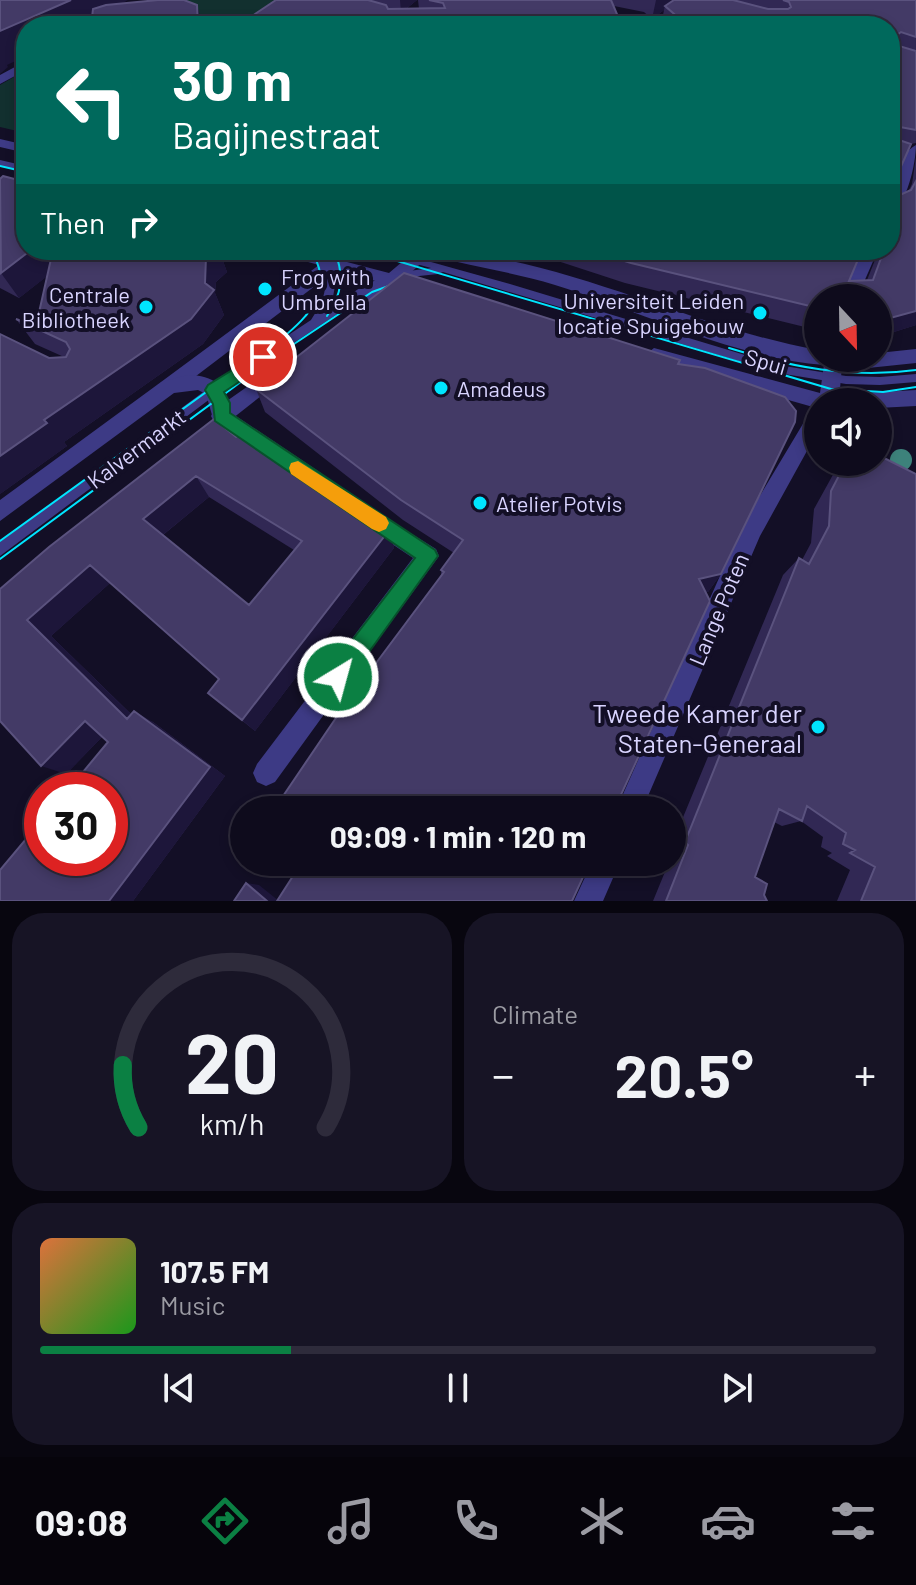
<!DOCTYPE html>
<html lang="en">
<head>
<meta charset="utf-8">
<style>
	:root { --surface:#0e0b1c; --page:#171425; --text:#f1f3f6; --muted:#9b9ba3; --line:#2e2b3b; --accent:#0b8043 }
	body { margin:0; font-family:Barlow,sans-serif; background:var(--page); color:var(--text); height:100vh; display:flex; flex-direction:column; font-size:30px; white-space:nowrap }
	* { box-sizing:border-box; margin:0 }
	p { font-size:26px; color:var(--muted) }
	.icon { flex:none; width:44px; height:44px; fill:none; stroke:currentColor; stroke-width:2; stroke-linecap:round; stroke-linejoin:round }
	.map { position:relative; height:901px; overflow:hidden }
	.sheet { display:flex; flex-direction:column; gap:12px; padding:12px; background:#08060f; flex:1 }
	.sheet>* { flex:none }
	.guide { position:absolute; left:16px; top:16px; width:884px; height:244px; border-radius:32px; box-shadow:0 4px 12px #0003,0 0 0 2px var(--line); background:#00695c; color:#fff; overflow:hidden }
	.needle { width:52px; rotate:158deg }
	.controls { position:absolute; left:804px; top:284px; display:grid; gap:16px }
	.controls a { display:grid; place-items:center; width:88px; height:88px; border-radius:50%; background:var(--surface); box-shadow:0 4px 12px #0003,0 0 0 2px var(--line); font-size:40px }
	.speed { position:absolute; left:24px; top:772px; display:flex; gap:16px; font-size:40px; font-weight:700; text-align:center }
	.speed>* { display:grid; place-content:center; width:104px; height:104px; border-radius:50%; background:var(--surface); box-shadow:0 4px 12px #0003,0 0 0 2px var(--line); line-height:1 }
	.speed .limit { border:12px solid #d22; background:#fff; color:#111 }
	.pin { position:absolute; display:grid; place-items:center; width:68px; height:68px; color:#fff; margin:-34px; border:4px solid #fff; border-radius:50%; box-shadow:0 2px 8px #0007 }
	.me { position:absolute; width:88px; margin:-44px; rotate:37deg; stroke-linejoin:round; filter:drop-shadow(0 0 6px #0008) }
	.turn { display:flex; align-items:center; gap:28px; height:168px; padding:0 24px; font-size:36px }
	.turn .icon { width:104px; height:104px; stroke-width:2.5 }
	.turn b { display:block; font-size:56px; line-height:68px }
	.then { display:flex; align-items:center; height:76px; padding:0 24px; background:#0003; gap:16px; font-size:30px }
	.big { font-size:60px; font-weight:700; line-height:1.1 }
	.sheet .tile { flex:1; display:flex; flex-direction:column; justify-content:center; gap:12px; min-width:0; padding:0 28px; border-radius:32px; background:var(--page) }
	.sheet .dial { align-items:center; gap:0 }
	.dial svg { height:208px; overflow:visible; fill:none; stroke:var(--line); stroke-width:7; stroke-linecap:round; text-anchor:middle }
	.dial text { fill:var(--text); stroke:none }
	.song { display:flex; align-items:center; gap:24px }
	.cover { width:96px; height:96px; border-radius:12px; background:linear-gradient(135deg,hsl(20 70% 55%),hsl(120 70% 35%)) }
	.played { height:8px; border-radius:4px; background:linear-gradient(90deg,var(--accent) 30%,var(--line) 30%) }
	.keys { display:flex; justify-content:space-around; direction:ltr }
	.heat { display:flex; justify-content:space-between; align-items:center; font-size:44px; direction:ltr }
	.sheet .tiles { flex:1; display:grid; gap:12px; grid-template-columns:1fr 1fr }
	.tile:last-child { grid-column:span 2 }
	.trip { position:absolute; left:230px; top:796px; width:456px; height:80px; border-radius:40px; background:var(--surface); box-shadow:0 4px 12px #0003,0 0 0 2px var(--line); font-weight:700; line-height:80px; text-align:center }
	.dock { display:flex; height:128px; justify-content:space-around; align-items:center; background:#06040b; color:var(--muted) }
	.dock .icon { width:56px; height:56px }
	.dock .current { color:var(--accent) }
	.dock b { font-size:36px; color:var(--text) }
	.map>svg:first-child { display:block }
	.green { fill:#12302f }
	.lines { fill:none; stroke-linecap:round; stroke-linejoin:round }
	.service { fill:#3d3a85; fill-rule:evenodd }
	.pedestrian { fill:#3d3a85; fill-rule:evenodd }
	.minor { fill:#3d3a85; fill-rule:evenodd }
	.tram { stroke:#00e5ff; stroke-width:2 }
	.tree { fill:#3d827b }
	.wall { fill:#312854; fill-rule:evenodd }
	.shaded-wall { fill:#1d163a }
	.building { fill:#433a66; stroke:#5a527e; stroke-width:2; fill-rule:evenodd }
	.route { fill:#0b8043; stroke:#07532c; stroke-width:2 }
	.slow { fill:#f59e0b }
	.poi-dot { fill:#00e5ff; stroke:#130f26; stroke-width:3 }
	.labels { text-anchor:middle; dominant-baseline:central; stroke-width:8; stroke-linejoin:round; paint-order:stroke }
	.poi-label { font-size:22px; fill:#d9d4ff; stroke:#130f26; text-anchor:start }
	.street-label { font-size:22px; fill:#d9d4ff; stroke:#130f26 }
	.near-poi-label { font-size:26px; fill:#d9d4ff; stroke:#130f26; text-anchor:end }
</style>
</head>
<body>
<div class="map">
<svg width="916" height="901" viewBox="0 0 916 901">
	<rect width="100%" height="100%" fill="#130f26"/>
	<!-- green -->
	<path class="green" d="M151 0H300L273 26H105Z
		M26 70V133L0 127V85Z"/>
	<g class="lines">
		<!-- service -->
		<path class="service" d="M684 0H692L656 26H647Z
			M0 160 26 166V172L0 166Z
			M316 250H326C337 270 338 289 328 310L364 285 394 273 431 268 372 252 370 250H388L510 284 778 365 846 376 880 377 916 374V382L880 385 846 384 778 373 443 272 438 274 400 278 372 291 218 393 0 556V542L210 387 311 320C314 315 318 309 321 303 329 284 325 267 316 250Z"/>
		<!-- pedestrian -->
		<path class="pedestrian" d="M26 61V70L0 84V75Z
			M916 145C916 162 907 206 890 213 890 195 898 153 916 145Z
			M277 250H305L330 257 340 250H359L347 262 389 273 416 250C552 250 683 326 818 350V358H878V353L916 349V363L868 368 842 366 840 389 835 402H818V431L760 536 642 810H616L743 524 813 407 654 362 645 355 654 348 820 393 824 365C734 358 641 311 555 285 514 272 471 267 430 255L405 278 426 284 428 288 426 292 420 294 395 287 357 317 348 311 351 307 379 282 336 270 175 392H161L159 387 161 382 319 265 279 254Z
			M862 250H878L857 298H839Z
			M278 365 287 372 285 377 228 422H214L211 416 214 410Z
			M916 390V406L878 408V402H837L840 397 847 394Z
			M592 862H620L603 901H574Z"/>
		<!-- minor -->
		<path class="minor" d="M0 139 26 145V153L0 147Z
			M188 375C213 375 229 387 230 412L321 473 324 479 321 485 314 488 307 485 214 422 206 394 198 390 174 393 0 521V500L161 382Z
			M370 508 436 549 439 556 275 782 266 786 257 782 253 773 257 764 413 558 362 524 359 517 362 510Z"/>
		<!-- tram -->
		<path class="tram" d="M0 166 26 172
			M360 250 831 389 883 392 916 387
			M327 316C342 294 345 275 334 250
			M280 340C311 314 335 290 311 250
			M729 348C791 367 851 379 916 370
			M0 541 256 356
			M0 559 276 356 372 292 411 278"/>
	</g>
	<!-- trees -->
	<circle class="tree" cx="901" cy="460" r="11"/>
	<!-- wall -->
	<path class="wall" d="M276 0H417L406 9H419L418 0H916V143L910 144 899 171 900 195 908 192 912 184 916 157V325L878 337V298H818V329H813L625 283 524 250H862L849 281 867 280 879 250H890V26H661L664 10 652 19 644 12 614 6 237 26Z
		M0 179 26 250H219L227 272 216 282 215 293 224 315 203 344 64 442 67 446 0 494 49 358 64 357 35 344 16 319 36 326 47 276 19 298 0 288Z
		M679 364 721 574 708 592 441 576V570L454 553 403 520 265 412 256 389Z
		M236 437 390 529 394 548 255 731 208 693 218 679 110 583 51 636 131 714 153 722 225 776 133 901H0L108 742 102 737 66 774 0 589ZM209 497 294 550 249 605 163 535Z
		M840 462H878L916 901H837L850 870 827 856 832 853 821 847 823 837 801 821 782 826 774 822 755 877 767 901H653L669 862H672V855L675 848 672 846V844L783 575 799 558 802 560 811 543 814 509Z"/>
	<!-- shaded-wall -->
	<path class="shaded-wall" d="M64 0H128L82 26H26V56L7 65 8 67 0 74V31Z
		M400 0H417L401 13Z
		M656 0H679L665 6 664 10 652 19Z
		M197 5 203 26H198Z
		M31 250H68L72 257 19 298 1 273Z
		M213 250H219L227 272 216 282 215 293 224 315 203 344 64 442 67 446 0 494V456L205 283 206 257Z
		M916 311V325L878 337V328L883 320Z
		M196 476 209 497 159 538 143 519Z
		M390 529 394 548 255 731 242 720Z
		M90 565 110 583 51 636 147 730 127 719 27 620Z
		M721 574 708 592 686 596 699 579Z
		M134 711 153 722 225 776 133 901H109Z
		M85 721 107 732 66 774 41 766Z
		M246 883 259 885 279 901H267Z"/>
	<!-- building -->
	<path class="building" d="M0 0H71L0 31Z
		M158 0H184L197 5 198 26H91L93 9 106 5Z
		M276 0H368L386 5 388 9 445 8 443 3 429 0H611L622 26H237Z
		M674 0H733L768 9H788L791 7 789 2 783 0H916V37L901 32 897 35 899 46 916 51V130L900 127 899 140 911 144 899 171 900 195 911 190 916 181V311L883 320 878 319V298H851L847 294 844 298H818V308L631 263 589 250H862L849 281 873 280 884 250H890V235L893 228H890V26H688L665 6Z
		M3 176 26 182V250H31L1 273 0 179Z
		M53 250H213L206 257 205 283 214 290 191 319 44 420 47 423 0 456V334L49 358 66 357 70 349 66 342 16 319 36 326Z
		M404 273 680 360 678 364 705 368 785 397 796 411 795 422 721 574 699 579 710 601 614 810H283L277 805 344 706 444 572 441 570 463 540 401 500 256 389Z
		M214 419 236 437 239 434 307 473 390 529 242 720 208 693 219 679 90 565 27 620 127 719 134 711 210 767 109 901H0V870L42 820V858H110V790H68L108 742 85 721 41 766 0 721V589L49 547ZM196 476 302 541 249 605 143 519Z
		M878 455 916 474V901H861L875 867 850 853 855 850 843 844 846 833 807 806 802 821 779 809 755 877 767 884 764 895 767 901H666L688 845 685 842 799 558 809 564 829 526 831 491 846 462H878Z
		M302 862H590L572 901H277Z
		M246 883 267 901H234Z"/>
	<!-- route -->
	<path class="route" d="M263 351 269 353 272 357 269 362 224 392 230 403V413L435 550 438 556 346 684 338 688 330 684 327 677 330 669 415 558 215 421 213 404 205 390 208 385Z"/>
	<!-- slow -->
	<path class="slow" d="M298 461 386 517 389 523 386 529 379 532 372 529 291 474 289 468 291 463Z"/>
	<!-- markers -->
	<g class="poi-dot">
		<circle cx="265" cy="289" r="8"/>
		<circle cx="146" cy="307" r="8"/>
		<circle cx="760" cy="313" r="8"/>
		<circle cx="441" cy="388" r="8"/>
		<circle cx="480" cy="503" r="8"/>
		<circle cx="818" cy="727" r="8"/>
	</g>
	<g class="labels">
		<!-- poi labels -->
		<g class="poi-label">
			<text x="281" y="276">Frog with<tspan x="281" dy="25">Umbrella</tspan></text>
			<text x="130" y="294" text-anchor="end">Centrale<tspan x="130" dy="25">Bibliotheek</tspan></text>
			<text x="744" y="300" text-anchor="end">Universiteit Leiden<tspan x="744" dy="25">locatie Spuigebouw</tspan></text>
			<text x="457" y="388">Amadeus</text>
			<text x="496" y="503">Atelier Potvis</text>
		</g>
		<!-- street labels -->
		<g class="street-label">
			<text transform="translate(766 361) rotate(16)">Spui</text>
			<text transform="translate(136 448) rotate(-37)">Kalvermarkt</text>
			<text transform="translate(718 609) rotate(-67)">Lange Poten</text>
		</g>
		<!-- near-poi labels -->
		<g class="near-poi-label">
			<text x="802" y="712">Tweede Kamer der<tspan x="802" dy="30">Staten-Generaal</tspan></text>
		</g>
	</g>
</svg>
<div class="controls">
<a><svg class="needle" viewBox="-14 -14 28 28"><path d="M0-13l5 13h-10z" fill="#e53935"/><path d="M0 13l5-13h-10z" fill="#9b9ba3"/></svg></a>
<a><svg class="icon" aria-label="sound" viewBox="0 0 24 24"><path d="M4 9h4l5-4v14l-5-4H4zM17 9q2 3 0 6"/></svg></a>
</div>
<div class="speed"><div class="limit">30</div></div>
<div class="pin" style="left:263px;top:357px;background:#d93025"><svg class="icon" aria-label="arrive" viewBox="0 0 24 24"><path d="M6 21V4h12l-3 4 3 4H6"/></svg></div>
<svg class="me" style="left:338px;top:677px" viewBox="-20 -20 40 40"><circle r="17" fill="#0b8043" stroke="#fff" stroke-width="3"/><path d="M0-11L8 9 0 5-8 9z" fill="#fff"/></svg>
<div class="trip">09:09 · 1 min · 120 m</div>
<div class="guide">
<div class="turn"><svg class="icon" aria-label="left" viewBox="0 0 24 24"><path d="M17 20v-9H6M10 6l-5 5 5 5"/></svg><div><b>30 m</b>Bagijnestraat</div></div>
<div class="then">Then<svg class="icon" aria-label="right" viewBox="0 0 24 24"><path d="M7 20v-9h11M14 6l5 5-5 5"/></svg></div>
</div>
</div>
<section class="sheet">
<div class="tiles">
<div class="tile dial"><svg viewBox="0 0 100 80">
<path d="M14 69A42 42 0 1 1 86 69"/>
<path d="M14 69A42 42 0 0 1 8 45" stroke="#0b8043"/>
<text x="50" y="56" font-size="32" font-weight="700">20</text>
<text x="50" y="72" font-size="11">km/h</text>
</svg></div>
<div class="tile"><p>Climate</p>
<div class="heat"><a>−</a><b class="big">20.5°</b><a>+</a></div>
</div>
<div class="tile">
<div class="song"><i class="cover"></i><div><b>107.5 FM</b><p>Music</p></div></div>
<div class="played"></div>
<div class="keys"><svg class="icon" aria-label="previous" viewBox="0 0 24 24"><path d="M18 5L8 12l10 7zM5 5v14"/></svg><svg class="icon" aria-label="pause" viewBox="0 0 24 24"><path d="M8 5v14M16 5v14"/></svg><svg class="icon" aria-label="next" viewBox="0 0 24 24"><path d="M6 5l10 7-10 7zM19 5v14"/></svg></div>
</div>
</div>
</section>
<nav class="dock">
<b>09:08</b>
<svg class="icon current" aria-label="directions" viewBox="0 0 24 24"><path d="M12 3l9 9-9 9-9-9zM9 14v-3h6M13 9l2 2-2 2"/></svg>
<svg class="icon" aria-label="music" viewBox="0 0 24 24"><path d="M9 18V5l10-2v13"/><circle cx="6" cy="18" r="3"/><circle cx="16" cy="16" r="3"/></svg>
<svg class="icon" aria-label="phone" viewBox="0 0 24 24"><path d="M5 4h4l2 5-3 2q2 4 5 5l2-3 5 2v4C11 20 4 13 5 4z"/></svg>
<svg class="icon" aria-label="climate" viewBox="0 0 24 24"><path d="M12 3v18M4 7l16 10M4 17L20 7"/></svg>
<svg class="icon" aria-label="car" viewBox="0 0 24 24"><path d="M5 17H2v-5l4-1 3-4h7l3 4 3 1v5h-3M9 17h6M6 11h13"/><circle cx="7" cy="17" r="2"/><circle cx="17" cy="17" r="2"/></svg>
<svg class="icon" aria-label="filters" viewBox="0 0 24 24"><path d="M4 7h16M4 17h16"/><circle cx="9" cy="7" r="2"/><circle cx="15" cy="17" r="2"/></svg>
</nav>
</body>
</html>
